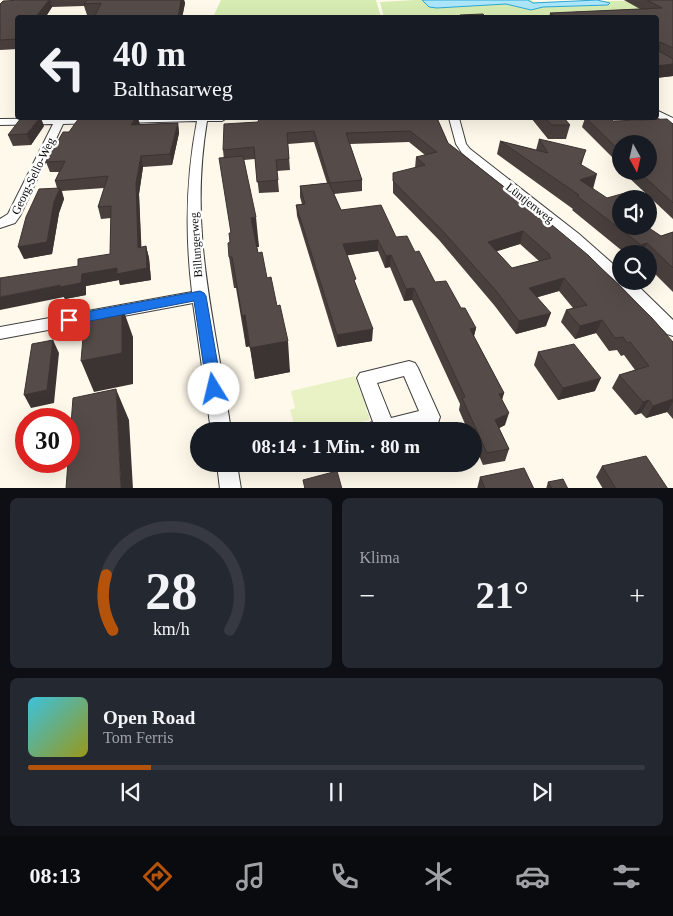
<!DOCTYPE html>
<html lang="de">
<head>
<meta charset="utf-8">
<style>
	:root { --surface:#171b24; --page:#242831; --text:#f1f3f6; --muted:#9ea1a6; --line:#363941; --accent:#b45309 }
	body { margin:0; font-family:Georgia,serif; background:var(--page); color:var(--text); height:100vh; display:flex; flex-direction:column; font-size:19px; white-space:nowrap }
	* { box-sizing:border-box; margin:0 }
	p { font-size:16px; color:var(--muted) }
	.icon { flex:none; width:28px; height:28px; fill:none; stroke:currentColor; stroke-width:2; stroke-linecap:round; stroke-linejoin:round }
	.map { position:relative; height:488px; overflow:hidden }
	.details { display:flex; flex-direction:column; gap:10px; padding:10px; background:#0d0f14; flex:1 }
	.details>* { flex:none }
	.top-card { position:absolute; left:15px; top:15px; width:644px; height:105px; border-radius:5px; box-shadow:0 5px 20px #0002; background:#171b24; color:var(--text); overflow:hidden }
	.needle { width:32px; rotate:172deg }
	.buttons { position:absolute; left:612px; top:135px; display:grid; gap:10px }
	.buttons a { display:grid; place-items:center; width:45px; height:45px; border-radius:50%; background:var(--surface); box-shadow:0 5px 20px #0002; font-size:25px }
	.speed { position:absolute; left:15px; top:408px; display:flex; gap:10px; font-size:25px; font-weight:700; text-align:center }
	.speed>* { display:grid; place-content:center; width:65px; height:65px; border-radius:50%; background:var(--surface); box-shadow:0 5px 20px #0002; line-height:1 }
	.speed .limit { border:8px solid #d22; background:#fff; color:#111 }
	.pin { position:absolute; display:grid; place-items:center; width:42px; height:42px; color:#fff; margin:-21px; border-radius:10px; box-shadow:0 2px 8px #0006 }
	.me { position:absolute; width:55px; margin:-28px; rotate:351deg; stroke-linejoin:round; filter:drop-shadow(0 0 4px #0008) }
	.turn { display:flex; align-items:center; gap:18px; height:105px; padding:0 15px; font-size:22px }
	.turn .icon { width:65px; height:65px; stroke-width:2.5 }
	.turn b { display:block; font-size:35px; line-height:42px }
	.big { font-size:38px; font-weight:600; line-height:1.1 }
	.details .widget { flex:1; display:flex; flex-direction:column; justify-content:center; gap:8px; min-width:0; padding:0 18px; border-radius:8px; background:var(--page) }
	.details .dial { align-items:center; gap:0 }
	.dial svg { height:130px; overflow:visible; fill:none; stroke:var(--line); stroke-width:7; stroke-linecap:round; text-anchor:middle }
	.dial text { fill:var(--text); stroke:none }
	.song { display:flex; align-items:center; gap:15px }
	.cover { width:60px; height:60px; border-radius:8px; background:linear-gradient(135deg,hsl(190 70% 55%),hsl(60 70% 35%)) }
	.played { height:5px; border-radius:2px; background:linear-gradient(90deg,var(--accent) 20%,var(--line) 20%) }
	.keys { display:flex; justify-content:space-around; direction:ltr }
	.heat { display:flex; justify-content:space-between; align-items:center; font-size:28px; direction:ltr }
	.details .tiles { flex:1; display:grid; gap:10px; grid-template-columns:1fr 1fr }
	.widget:last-child { grid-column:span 2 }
	.trip { position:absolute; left:190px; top:422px; width:292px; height:50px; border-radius:25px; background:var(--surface); box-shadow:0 5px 20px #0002; font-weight:600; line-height:50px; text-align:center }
	.tabs { display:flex; height:80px; justify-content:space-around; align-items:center; background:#090b0e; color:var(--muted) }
	.tabs .icon { width:35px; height:35px }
	.tabs .current { color:var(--accent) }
	.tabs b { font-size:22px; color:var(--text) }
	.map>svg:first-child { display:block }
	.green { fill:#d7ecb2 }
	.pitch { fill:#e8f2c5 }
	.water { fill:#ace6fa; stroke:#2ea7d6 }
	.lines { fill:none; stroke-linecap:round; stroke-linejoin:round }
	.street-casing { stroke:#3f3f3f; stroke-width:2 }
	.street { fill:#fff; fill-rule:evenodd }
	.wall { fill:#49403e; fill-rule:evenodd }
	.shaded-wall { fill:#3c3432 }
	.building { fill:#554b48; stroke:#3c3432; fill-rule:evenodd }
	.route { fill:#1a73e8; stroke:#114b97 }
	.labels { text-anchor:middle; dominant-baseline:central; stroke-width:5; stroke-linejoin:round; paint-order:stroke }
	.street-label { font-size:12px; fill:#0c0c0c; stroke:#fff }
</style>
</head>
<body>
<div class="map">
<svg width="673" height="489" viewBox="0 0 673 489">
	<rect width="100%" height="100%" fill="#fff9eb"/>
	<!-- green -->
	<path class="green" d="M221 0H376L381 17H213Z
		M415 0H531L534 2 673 0V9L535 18H384L380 2Z"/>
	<!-- pitch -->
	<path class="pitch" d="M355 376 361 394 366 393 371 407 366 409 370 420 324 431H302L300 423 294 424 290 410 295 408 291 391Z"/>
	<!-- water -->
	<path class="water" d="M422 0H528L533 3 597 0 610 3 608 5 543 7 531 10 506 4 437 8 429 7Z"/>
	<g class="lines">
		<defs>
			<path id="street" d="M656 110 673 118V125L656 117Z
				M94 118 98 119V123L63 124 20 216 15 223 0 228V219L8 214 53 124 0 125V119Z
				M119 118H227L222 121H207C188 234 216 322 231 431H211L193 303 0 339V327L192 292C185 234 186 178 197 121L121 123 116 120Z
				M449 118H459L466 144 470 149 579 234 621 271V281H633L673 320V336L667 334 618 283 569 240 462 153 456 144Z
				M409 361 415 363 418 368 440 417 438 423 405 431H359L362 425 373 422 357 378 360 373ZM404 376 419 411 391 418 377 383Z
				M217 464H237L241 489H220Z"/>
		</defs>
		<!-- street casing -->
		<use href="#street" class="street-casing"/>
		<!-- street -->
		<use href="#street" class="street"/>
	</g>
	<!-- wall -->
	<path class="wall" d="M22 0H184L185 3 182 18H94L95 15H87L84 6 52 7 45 18H18V49L0 50V4Z
		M624 0H673V76L656 78V18H549L550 13 640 9Z
		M437 118 448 143 503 186 543 214 542 217 673 342V419L667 412 646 418 641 413 635 415 612 388 619 375 635 370 624 355 621 356 617 350 609 351 596 333 575 339 561 322 566 310 573 308 559 291 537 297 546 326 516 334 494 305 439 240 393 193V173L415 168 416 157 425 155 409 142 350 144 362 180V191L334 194 341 210 396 237 415 252 435 282 461 308 476 328 474 336 504 393 502 400 505 425 499 428 509 449 505 461 483 465 474 444V431H468L459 410 460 404 412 300 404 301 390 267 385 268 378 251 347 255 372 341 337 347 297 216 296 205 302 204 300 197V186L327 183 314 142 288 144 290 170 277 171 279 192 259 193 255 159 244 160 259 247H257L258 253 267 278 290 372 255 379 250 346 246 347 236 288H234L229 257 231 233 223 150 258 122ZM520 244 539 261 512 268 496 251Z
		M531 118H564L570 125 566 139H548Z
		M585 118H610L613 121 673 124V219L625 174 626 171H649L621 144V166L582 127Z
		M178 123 179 133 172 165 143 167 139 194 141 247 146 246 149 258 151 280 120 285 119 280 86 286V295L65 299 64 297 78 266 110 254 111 218 101 219 98 207 104 188 62 191 64 199 59 213 52 254 24 259 57 188 55 181 59 172H50L46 162 69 132 140 124Z
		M44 126 31 145 13 146 8 135Z
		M539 139 582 165 593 188 621 226 661 236 673 232V292L649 268V254H626L572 210 573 209 497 154 500 141 536 150Z
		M538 352 595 391 558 400 534 365Z
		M602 466 668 489H603L596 477Z
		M480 477 534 489H477Z
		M548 482 568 489H546Z"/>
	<!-- shaded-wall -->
	<path class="shaded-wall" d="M49 0H50L52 7 45 18H35Z
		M181 0H184L185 3 182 18H178Z
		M673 64V76L656 78V66Z
		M39 118H41L44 126 31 145 27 134Z
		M135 118H138L140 124 134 135 131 125Z
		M178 123 179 133 172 165 170 154Z
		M586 150 582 163 576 178 580 164Z
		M141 156 143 167 139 194 142 259 138 248 136 183Z
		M597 174 593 189 580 180Z
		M60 188 64 199 59 213 52 254 24 259 18 247 54 202Z
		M256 217 259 247H255L251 218Z
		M523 231 520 244 485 255 488 242Z
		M378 240V251L343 256V244Z
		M647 243 642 254H638L641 245Z
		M146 246 149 258 151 280 120 285 119 280 86 286V295L65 299 64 297 0 310V297L60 285 82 274Z
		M391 255 390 267 385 268 386 256Z
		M564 278 559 291 525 301 529 288Z
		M414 288 412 300 404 301 406 289Z
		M122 306 133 337V384L94 392 81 361Z
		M551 313 546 326 516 334 519 321Z
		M245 315 250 346 246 347 242 316Z
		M602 320 596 333 575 339 580 326Z
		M476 328 473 340 470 329Z
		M373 329 372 341 337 347V335Z
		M53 340 59 353 54 403 31 408 24 395Z
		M288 341 290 372 255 379 250 348Z
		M601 378 595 391 558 400 563 388Z
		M116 389 129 420 133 489H121Z
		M504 393 500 405 499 394Z
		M673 399V402L667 412 646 418 653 406Z
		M649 400 641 413 635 415 643 402Z
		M509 413 505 425 492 432 495 420Z"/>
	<!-- building -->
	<path class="building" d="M22 0H49L35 18H18V39L0 40V4L3 1Z
		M87 0H181L178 18H124L121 15 119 18H94L101 3 84 4Z
		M647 0H673V48L660 42 659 51 673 59V64L656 66V18H557L550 13 662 8Z
		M483 14 486 18H460L462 17 460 15Z
		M21 118H39L27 134 8 135Z
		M79 118H135L131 125 178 123 170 154 141 156 136 183 138 248 146 246 147 268 117 274V268L82 274 81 283 60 287V285L0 297V278L78 266V259L110 254 111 206 98 207 108 176 55 181 65 161 46 162 63 132H69Z
		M259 118H437L448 143 503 186 528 205 530 204 543 214 540 215 588 255 652 318 673 342V399L653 406 649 400 643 402 619 375 649 366 630 342 627 343 623 337 615 338 602 320 580 326 566 310 587 305 564 278 529 288 551 313 519 321 497 292 440 228 393 181V173L425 165 416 157 437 152 410 131 346 133 362 180 330 183 314 131 287 133 289 159 276 160 278 180 257 182 254 147 223 150 224 124 258 122ZM523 231 550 255H548L551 258 512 268 488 242Z
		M545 118H564L570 125H552Z
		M586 118H610L613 121 667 119 673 124V203L638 171H649V144H621V152Z
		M539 139 586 150 580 164 597 174 580 180 607 198 625 193 634 199H621V226H646L661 236 673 232V268L647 243 641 245 577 196 579 195 500 141 548 153Z
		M243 156 256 217 251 218 258 253 262 252 267 278 271 277 277 306 280 305 288 341 250 348 245 315 242 316 232 257H229L228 243 230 242 229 233H231L219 158Z
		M329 183 341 210 381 205 396 237 407 236 415 252 419 251 435 282 446 281 461 308H465L476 328 470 329 504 393 499 394 509 413 495 420 509 449 487 453 462 398 465 397 414 288 406 289 391 255 386 256 378 240 343 244 356 279 354 280 373 329 337 335 296 205 305 204 300 186Z
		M60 188 54 202 47 242 18 247 26 217 39 189Z
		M122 306V353L81 361 85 313Z
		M53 340 47 390 24 395 32 344Z
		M574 344 601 378 563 388 538 352Z
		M116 389 121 489H66L68 461H69V450L73 398Z
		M646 456 668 489H616L602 466Z
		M524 468 534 489H485L480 477Z
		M337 471 342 489H305L303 480Z
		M563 479 568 489H552L548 482Z"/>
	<!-- route -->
	<path class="route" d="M200 291 204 293 206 296 222 389 220 394 214 396 209 394 207 389 194 301 69 325 65 323 63 320 65 317 69 315Z"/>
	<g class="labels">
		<!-- street labels -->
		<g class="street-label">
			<text transform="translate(33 176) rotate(-64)">Georg-Sello-Weg</text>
			<text transform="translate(530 203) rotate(38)">Lüntjenweg</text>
			<text transform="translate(196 245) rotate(-94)">Billungerweg</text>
		</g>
	</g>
</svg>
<div class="buttons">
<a><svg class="needle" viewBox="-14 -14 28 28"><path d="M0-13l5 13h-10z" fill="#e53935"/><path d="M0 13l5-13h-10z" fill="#9ea1a6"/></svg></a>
<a><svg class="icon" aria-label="sound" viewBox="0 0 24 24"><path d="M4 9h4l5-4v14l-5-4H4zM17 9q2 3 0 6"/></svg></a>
<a><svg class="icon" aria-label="search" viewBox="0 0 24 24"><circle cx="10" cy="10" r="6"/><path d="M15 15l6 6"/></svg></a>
</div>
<div class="speed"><div class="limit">30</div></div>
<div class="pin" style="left:69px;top:320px;background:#d93025"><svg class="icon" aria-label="arrive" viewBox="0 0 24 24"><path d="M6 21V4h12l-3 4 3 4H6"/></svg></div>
<svg class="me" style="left:214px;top:389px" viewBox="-20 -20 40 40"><circle r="19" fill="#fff"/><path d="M0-13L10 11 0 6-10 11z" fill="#1a73e8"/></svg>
<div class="trip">08:14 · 1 Min. · 80 m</div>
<div class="top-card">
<div class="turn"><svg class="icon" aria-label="left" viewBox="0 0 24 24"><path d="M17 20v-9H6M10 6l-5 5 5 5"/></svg><div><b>40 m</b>Balthasarweg</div></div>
</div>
</div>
<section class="details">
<div class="tiles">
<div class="widget dial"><svg viewBox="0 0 100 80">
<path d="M14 69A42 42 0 1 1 86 69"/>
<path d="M14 69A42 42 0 0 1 10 35" stroke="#b45309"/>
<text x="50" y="56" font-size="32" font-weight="700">28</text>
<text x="50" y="72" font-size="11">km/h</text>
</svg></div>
<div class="widget"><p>Klima</p>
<div class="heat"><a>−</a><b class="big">21°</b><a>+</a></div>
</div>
<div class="widget">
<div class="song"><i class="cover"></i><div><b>Open Road</b><p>Tom Ferris</p></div></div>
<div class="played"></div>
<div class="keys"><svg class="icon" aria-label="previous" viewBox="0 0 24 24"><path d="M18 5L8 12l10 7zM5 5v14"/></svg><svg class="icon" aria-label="pause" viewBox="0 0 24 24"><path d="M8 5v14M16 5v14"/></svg><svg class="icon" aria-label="next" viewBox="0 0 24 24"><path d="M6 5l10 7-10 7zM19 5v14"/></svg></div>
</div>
</div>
</section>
<nav class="tabs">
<b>08:13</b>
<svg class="icon current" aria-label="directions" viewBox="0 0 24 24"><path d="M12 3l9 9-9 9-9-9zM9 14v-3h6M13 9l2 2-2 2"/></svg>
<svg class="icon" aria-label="music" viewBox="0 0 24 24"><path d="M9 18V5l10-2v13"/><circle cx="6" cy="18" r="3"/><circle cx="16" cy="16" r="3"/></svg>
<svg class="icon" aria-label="phone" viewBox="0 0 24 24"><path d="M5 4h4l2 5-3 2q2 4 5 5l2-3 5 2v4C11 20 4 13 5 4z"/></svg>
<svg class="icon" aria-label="climate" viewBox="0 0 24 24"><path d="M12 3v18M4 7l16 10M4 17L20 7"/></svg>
<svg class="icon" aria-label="car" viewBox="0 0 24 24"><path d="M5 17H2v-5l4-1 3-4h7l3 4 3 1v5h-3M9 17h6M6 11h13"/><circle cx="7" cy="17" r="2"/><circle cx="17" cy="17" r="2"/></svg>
<svg class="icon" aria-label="filters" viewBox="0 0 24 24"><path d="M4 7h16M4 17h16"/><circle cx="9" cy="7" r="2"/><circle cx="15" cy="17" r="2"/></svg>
</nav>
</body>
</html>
